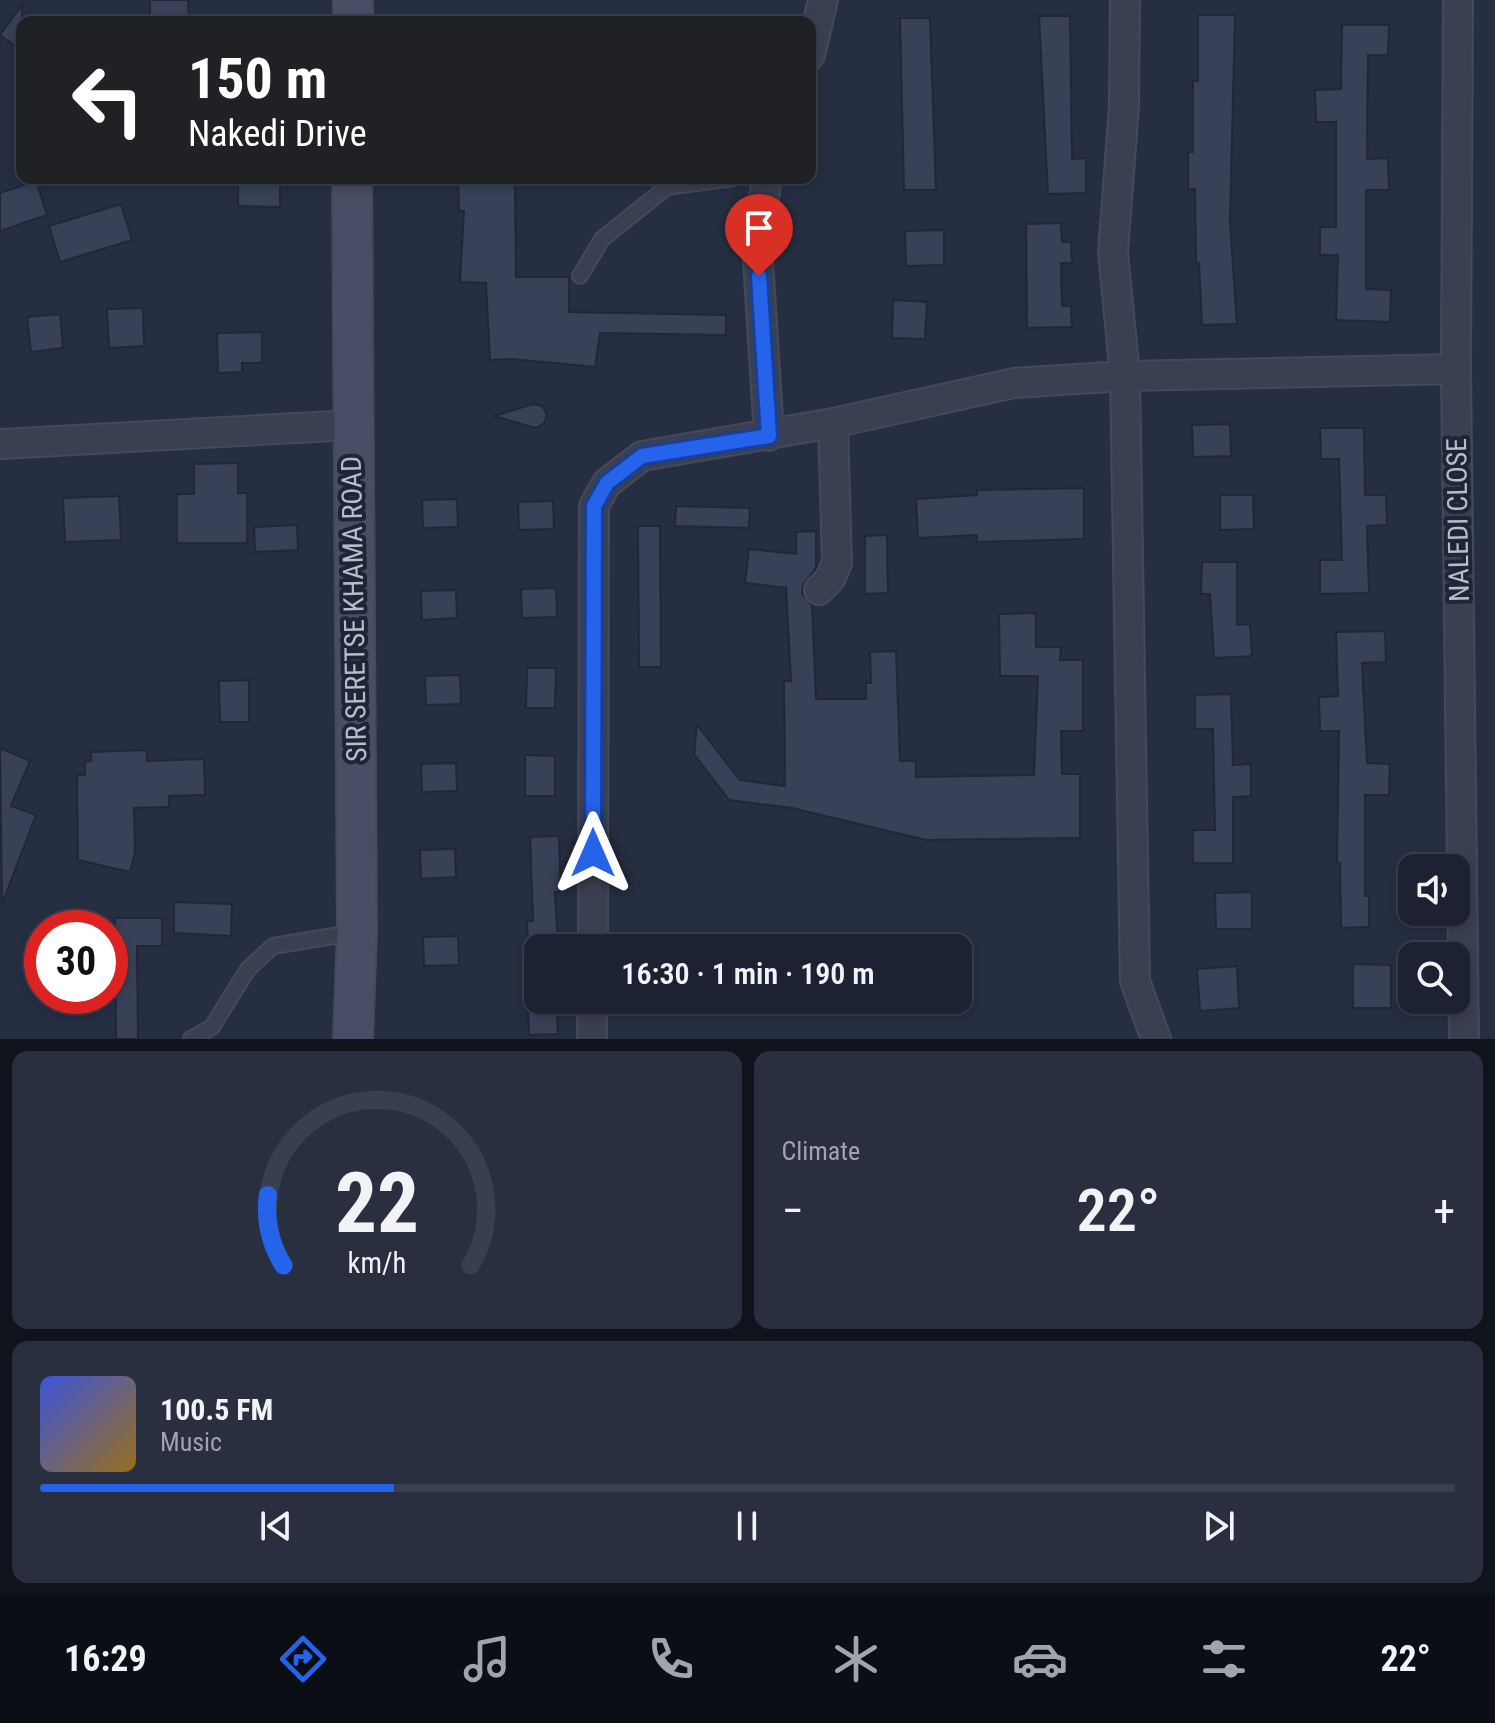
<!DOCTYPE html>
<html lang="en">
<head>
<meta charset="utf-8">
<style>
	:root { --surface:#1c2232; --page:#292f3e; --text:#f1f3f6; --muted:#a0a4ac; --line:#3a3f4d; --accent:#2563eb }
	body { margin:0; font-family:"Roboto Condensed",sans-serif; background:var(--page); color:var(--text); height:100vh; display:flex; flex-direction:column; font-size:30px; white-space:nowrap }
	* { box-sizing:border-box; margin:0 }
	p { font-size:26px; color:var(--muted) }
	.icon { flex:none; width:44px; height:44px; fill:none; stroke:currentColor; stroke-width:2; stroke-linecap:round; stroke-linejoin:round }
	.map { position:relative; height:1039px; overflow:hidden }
	.sheet { display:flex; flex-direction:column; gap:12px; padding:12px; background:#0f131c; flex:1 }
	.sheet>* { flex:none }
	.hud { position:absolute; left:16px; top:16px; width:800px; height:168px; border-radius:16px; box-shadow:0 4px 12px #0003,0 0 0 2px var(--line); background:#202124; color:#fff; overflow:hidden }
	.tools { position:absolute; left:1398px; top:854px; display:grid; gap:16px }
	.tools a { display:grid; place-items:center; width:72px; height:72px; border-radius:16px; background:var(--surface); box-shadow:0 4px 12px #0003,0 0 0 2px var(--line); font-size:40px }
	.speed { position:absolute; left:24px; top:910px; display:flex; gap:16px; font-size:40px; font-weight:700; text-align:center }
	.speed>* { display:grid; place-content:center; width:104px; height:104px; border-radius:50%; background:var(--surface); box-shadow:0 4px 12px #0003,0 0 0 2px var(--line); line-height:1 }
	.speed .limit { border:12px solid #d22; background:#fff; color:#111 }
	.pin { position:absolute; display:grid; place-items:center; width:68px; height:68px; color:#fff; margin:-82px -34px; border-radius:50% 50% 50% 0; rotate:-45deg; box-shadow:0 0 8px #0007 }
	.pin .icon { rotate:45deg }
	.me { position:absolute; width:88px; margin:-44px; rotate:0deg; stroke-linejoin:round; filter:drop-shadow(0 0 6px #0008) }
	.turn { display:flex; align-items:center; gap:28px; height:168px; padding:0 40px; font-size:36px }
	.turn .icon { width:104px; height:104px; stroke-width:2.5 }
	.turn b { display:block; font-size:56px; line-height:68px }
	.big { font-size:60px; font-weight:600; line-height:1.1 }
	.sheet .card { flex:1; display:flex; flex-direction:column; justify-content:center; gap:12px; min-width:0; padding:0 28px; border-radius:16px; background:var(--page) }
	.sheet .dial { align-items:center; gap:0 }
	.dial svg { height:208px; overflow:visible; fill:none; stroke:var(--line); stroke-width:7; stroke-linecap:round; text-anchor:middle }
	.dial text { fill:var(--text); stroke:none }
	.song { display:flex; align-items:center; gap:24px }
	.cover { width:96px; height:96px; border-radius:12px; background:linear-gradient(135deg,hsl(230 70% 55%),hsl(40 70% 35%)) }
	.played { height:8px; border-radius:4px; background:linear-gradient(90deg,var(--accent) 25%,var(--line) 25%) }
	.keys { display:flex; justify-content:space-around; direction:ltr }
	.heat { display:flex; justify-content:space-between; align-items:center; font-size:44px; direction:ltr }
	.sheet .tiles { flex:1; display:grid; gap:12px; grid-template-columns:1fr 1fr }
	.card:last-child { grid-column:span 2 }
	.trip { position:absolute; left:524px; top:934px; width:448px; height:80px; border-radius:16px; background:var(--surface); box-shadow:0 4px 12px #0003,0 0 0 2px var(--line); font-weight:600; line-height:80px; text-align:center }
	.tab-bar { display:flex; height:128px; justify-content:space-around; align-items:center; background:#0b0e14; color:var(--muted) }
	.tab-bar .icon { width:56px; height:56px }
	.tab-bar .on { color:var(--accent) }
	.tab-bar b { font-size:36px; color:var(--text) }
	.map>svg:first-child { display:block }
	.building { fill:#384158; stroke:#212739; stroke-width:2 }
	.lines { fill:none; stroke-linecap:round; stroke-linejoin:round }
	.service-casing { stroke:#44495b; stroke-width:18 }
	.minor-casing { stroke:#44495b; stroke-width:32 }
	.secondary-casing { stroke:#44495b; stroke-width:42 }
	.service { stroke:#3a4052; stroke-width:14 }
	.minor { stroke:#3a4052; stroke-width:28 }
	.secondary { stroke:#484e65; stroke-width:38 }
	.route-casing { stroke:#184099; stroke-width:20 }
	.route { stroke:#2563eb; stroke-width:14 }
	.labels { text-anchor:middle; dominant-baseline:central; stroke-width:8; stroke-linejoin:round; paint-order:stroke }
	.street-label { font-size:28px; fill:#b7bccc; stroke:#1f2537 }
</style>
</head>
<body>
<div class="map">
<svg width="1495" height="1039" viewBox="0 0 1495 1039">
	<rect width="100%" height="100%" fill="#262e42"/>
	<!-- building -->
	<path class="building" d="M150 0H188L189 22H150Z
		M22 5V51L0 35Z
		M1198 15H1235L1230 222 1237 324 1202 325 1199 263H1196L1195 189H1188V152H1193V81H1198Z
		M1039 16H1070L1072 159 1086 158V193L1048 194Z
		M900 18H930L936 190H904Z
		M1342 25H1389L1388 55H1368L1367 159 1388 158 1389 190H1366V289L1391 290 1390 322 1336 320 1338 255H1320V227H1336V122H1316L1315 90 1341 89Z
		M238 178H280V207L238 206Z
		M458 179H515L516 277H569V312L726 315V335L600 333 595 367 512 359 490 360 486 283 460 282 464 211H459Z
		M36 181 47 215 0 231V193Z
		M121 204 132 240 60 262 49 226Z
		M1061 223 1062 242H1071L1072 263H1061L1062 306H1071L1072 327 1027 328 1026 224Z
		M944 230V265L906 266 905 231Z
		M893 300 927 302 925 339 892 338Z
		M143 308 144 346 109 348 107 309Z
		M60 314 63 348 31 352 27 317Z
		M262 332V363H242V372L218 373 217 333Z
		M533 404 542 406 547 415 544 423 536 428 494 416Z
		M1230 424 1231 456 1193 457 1192 425Z
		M1320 428H1364L1365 495H1386L1387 525 1367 526 1369 593 1320 594V560H1342L1339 459H1321Z
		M238 463V493H247V543H177V494H194V464Z
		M1084 488V539L977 542V535L918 538 916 499 977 495V490Z
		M1220 495H1253L1254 529 1220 530Z
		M119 496 121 540 65 542 63 498Z
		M457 499 458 527 423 528 422 500Z
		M553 501 554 529 519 530 518 502Z
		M676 506 750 508 749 528 675 526Z
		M297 525 298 550 255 552 254 527Z
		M638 526H660L661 667H639Z
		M816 531V568L803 585 802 594 812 605 816 699H866V683H871L870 652 896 651 900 761H916V777L1034 775 1038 676H1000L999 614 1036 613V647H1061L1060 660H1083V731H1061L1062 774H1080V838L926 840 792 808 729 800 694 754 697 725 740 780 785 786 784 681H791L786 588 745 583 749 549 796 554V532Z
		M887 535 888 593 865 594V536Z
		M1202 562H1237V625L1250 624 1252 656 1214 658 1210 594H1201Z
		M556 588 557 617 522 618 521 589Z
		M456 590 457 618 422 620 421 591Z
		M1385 631 1386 662 1362 663 1367 763 1390 764 1389 795H1365V896H1369V927L1341 928 1340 863H1337L1339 731H1320L1319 697 1338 696 1336 632Z
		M527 668H556L555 708H526Z
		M460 675 461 704 426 705 425 676Z
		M249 680V722H220L219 681Z
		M1231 694 1233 765 1251 764V796L1233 797V863H1193V830H1215L1213 729H1195V695Z
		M0 748 30 761 11 806 36 815 2 904Z
		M147 750V761L204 759 205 795 169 796V807L134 808 135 852 130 872 78 860 77 775H85V762L91 761V752Z
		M525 755 555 756V796H525Z
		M456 763 457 791 422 792 421 764Z
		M559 836 561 891 555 892 558 947 528 948 527 921H533L530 837Z
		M455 849 456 877 421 879 420 850Z
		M1252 892V929H1216L1215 893Z
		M174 902 232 904 231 936 174 933Z
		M115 918H162V946H137L138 1039H116Z
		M458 936 459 965 424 966 423 937Z
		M1353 964 1391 965V1008H1353Z
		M1237 966 1239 1008 1200 1011 1197 969Z
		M557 1007 558 1034 529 1035 528 1008Z"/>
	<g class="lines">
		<defs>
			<path id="service" d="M580 276 602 239 667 187 733 178
				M191 1039 212 1027 248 969 273 946 357 932"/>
			<path id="minor" d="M1125 0 1124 106 1113 252 1125 376 1135 981 1156 1039
				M1458 0 1456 369 1464 1039
				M810 55 823 0
				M767 178 757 244 769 436
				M0 444 352 425
				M819 590 830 579 837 563 833 423
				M593 948 594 506 607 483 642 456 833 423 1014 383 1125 376 1456 369
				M592 1039V1000"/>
			<path id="secondary" d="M353 22V0
				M352 178 357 932 353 1039"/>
		</defs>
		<!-- service casing -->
		<use href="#service" class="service-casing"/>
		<!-- minor casing -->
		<use href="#minor" class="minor-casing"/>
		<!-- secondary casing -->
		<use href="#secondary" class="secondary-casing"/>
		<!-- service -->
		<use href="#service" class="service"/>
		<!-- minor -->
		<use href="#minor" class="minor"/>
		<!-- secondary -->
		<use href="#secondary" class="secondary"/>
	</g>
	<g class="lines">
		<defs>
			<path id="route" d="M593 853 594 506 607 483 642 456 769 436 759 276"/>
		</defs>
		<!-- route casing -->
		<use href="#route" class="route-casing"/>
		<!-- route -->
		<use href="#route" class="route"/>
	</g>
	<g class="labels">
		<!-- street labels -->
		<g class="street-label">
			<text transform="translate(1458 520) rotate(-91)">NALEDI CLOSE</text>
			<text transform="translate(354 609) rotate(-91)">SIR SERETSE KHAMA ROAD</text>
		</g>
	</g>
</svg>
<div class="tools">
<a><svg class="icon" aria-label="sound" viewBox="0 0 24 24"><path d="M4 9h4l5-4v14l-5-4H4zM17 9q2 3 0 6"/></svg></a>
<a><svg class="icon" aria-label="search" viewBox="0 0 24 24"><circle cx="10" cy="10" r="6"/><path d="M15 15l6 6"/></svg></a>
</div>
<div class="speed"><div class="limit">30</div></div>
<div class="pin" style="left:759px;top:276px;background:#d93025"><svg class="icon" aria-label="arrive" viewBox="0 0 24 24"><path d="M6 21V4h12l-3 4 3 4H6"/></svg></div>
<svg class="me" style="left:593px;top:853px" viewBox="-20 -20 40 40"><path d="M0-17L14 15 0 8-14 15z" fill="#2563eb" stroke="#fff" stroke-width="4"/></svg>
<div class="trip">16:30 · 1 min · 190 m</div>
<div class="hud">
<div class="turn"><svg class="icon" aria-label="left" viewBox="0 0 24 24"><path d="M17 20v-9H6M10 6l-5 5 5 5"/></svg><div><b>150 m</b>Nakedi Drive</div></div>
</div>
</div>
<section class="sheet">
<div class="tiles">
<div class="card dial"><svg viewBox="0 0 100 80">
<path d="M14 69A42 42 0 1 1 86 69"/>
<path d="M14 69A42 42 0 0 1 8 42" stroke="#2563eb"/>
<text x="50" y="56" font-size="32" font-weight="700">22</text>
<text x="50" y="72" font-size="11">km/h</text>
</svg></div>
<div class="card"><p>Climate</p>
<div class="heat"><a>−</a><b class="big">22°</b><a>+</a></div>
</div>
<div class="card">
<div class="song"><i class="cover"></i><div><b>100.5 FM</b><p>Music</p></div></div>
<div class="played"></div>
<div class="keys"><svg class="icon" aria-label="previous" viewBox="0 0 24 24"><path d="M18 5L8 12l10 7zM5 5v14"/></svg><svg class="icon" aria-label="pause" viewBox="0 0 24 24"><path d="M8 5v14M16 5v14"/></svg><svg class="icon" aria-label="next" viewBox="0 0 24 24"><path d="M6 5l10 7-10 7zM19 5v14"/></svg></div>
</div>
</div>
</section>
<nav class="tab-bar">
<b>16:29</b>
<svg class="icon on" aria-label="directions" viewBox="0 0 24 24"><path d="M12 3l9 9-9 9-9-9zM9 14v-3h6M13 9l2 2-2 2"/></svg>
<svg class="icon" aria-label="music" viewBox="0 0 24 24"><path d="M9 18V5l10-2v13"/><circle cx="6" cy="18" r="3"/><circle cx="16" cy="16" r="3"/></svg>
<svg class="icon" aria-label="phone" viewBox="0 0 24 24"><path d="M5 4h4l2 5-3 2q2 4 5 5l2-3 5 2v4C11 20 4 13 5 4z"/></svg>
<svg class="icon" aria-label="climate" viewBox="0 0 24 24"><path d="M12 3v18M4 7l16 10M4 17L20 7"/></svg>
<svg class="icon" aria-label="car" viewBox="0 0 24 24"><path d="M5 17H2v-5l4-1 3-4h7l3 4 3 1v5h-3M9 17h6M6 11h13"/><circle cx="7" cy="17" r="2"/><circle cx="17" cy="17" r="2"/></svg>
<svg class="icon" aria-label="filters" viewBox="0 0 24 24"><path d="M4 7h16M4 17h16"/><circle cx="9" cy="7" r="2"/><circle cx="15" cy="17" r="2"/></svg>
<b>22°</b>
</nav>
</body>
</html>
